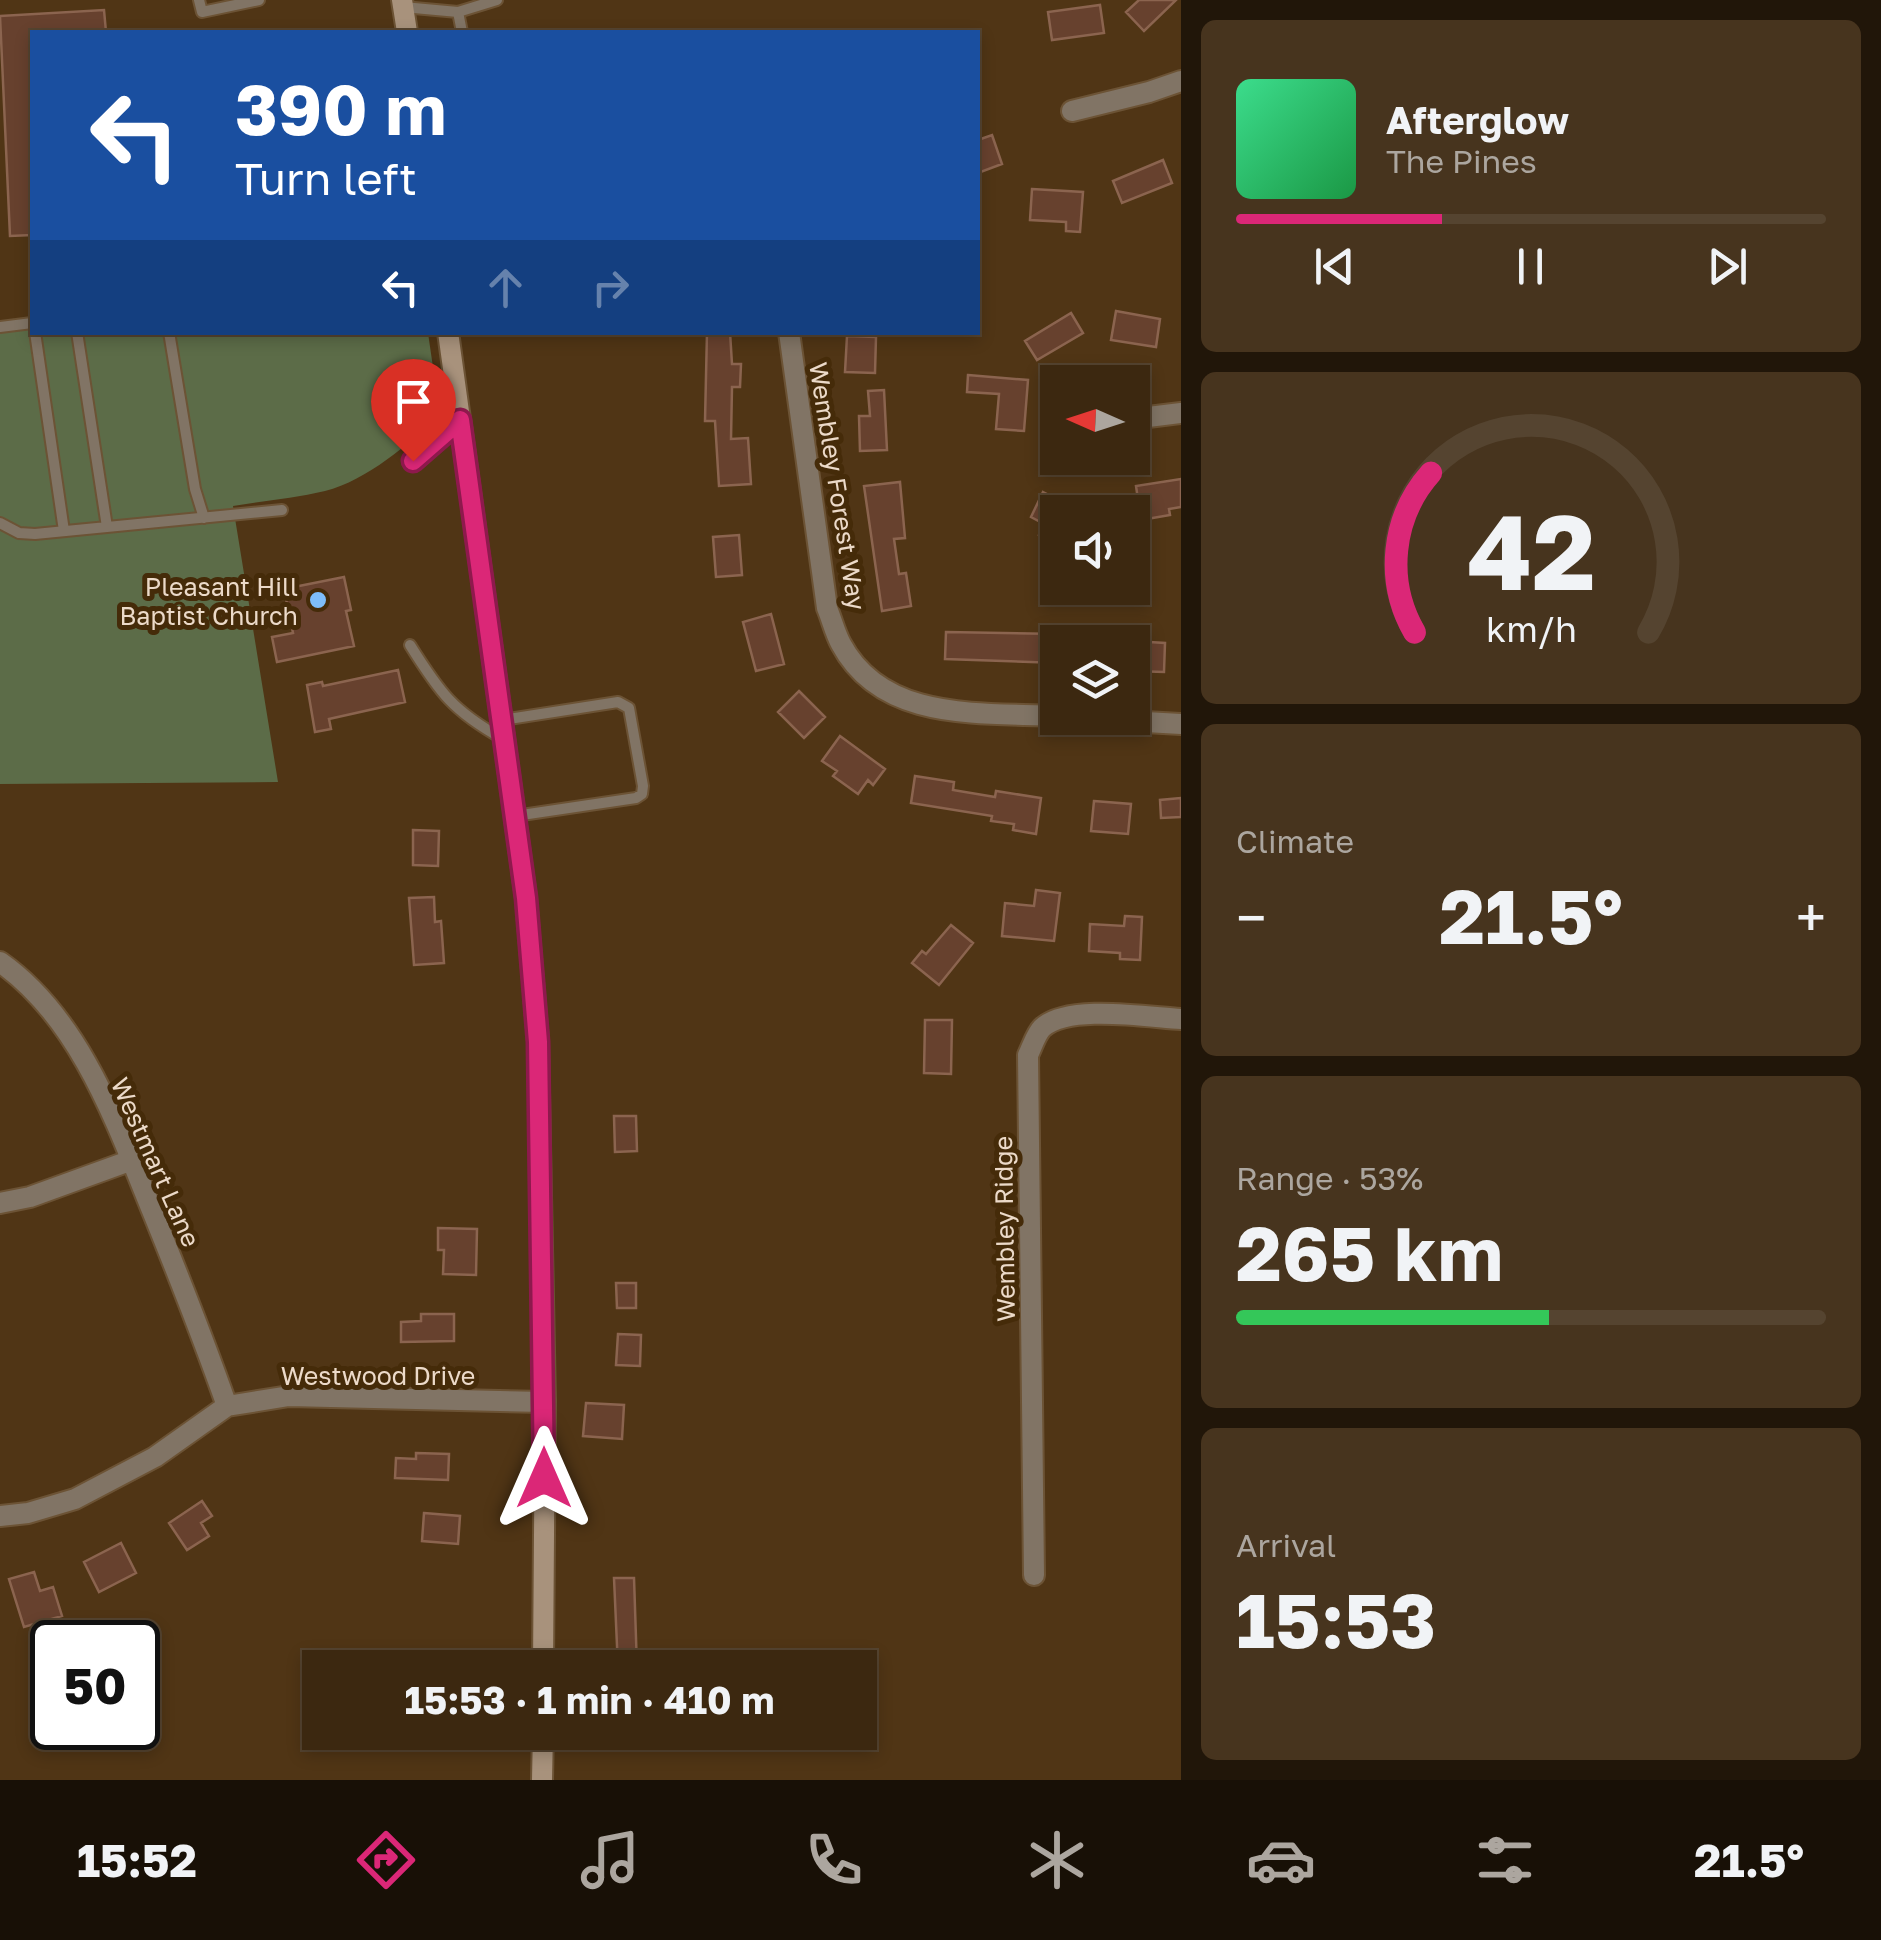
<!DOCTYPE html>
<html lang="en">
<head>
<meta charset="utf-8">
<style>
	:root { --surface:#3c2810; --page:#47341e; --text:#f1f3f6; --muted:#aca69f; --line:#554430; --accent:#db2777 }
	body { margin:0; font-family:"Golos Text",sans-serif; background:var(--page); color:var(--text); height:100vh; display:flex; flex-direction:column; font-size:38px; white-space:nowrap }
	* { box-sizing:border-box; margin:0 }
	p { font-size:32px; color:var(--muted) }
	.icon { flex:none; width:55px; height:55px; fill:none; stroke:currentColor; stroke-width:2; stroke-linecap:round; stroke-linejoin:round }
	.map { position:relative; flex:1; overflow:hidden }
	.sheet { display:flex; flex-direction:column; gap:20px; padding:20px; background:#211609; width:700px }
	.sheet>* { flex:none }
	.hud { position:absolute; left:30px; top:30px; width:950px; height:305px; border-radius:0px; box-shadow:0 5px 15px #0003,0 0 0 2px var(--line); background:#1a4fa0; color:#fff; overflow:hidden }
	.needle { width:65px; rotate:273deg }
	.controls { position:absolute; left:1040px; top:365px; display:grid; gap:20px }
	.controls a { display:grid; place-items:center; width:110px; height:110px; border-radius:0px; background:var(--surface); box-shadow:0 5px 15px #0003,0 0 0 2px var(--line); font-size:50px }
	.speed { position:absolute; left:30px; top:1620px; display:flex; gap:20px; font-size:50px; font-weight:700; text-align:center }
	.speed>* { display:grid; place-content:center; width:130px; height:130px; border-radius:50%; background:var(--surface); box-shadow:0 5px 15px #0003,0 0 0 2px var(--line); line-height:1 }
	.speed .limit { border:5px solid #111; border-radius:15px; background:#fff; color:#111 }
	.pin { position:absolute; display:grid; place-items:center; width:85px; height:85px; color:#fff; margin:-102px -42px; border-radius:50% 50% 50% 0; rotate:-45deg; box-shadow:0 0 10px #0007 }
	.pin .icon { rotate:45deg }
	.me { position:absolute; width:110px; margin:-55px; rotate:0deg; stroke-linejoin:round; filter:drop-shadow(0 0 8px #0008) }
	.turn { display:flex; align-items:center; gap:35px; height:210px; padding:0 40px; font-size:45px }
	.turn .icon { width:130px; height:130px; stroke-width:2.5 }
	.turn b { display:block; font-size:70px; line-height:85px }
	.lanes { display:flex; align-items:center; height:95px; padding:0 40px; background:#0003; justify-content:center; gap:50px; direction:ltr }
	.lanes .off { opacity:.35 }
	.big { font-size:75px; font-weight:700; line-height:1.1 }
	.sheet .widget { flex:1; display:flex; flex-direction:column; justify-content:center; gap:15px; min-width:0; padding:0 35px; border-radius:15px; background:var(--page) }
	.sheet .dial { align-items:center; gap:0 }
	.dial svg { height:260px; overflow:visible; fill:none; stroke:var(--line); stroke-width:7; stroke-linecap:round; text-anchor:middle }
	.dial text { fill:var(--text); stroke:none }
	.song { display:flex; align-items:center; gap:30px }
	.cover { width:120px; height:120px; border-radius:15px; background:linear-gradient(135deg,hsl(150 70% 55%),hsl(140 70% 35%)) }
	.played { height:10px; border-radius:5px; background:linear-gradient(90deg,var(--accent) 35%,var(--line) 35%) }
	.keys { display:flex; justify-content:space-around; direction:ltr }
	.heat { display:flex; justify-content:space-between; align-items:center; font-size:55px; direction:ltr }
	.charge { height:15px; border-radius:8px; background:linear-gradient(90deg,#34c759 53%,var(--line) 0) }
	.trip { position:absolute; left:302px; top:1650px; width:575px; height:100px; border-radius:0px; background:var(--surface); box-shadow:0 5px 15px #0003,0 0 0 2px var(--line); font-weight:700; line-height:100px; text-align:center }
	.tab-bar { display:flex; height:160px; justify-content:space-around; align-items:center; background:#181006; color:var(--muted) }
	.tab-bar .icon { width:70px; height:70px }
	.tab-bar .selected { color:var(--accent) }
	.tab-bar b { font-size:45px; color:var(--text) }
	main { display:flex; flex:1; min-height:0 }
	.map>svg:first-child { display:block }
	.green { fill:#5c6c48 }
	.building { fill:#67412e; stroke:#8b644f; stroke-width:2.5 }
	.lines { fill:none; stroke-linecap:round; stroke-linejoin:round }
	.service-casing { stroke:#6c5335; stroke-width:14 }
	.minor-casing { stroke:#6c5335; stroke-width:24 }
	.secondary-casing { stroke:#6c5335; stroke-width:24 }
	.service { stroke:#817465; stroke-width:10 }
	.minor { stroke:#817465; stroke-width:20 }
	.secondary { stroke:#a8927c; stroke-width:20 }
	.route-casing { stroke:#8e194d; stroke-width:25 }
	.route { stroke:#db2777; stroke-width:18 }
	.poi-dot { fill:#7ebdf9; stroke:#452b09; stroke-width:4 }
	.labels { text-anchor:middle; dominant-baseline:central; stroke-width:10; stroke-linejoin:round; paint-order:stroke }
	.street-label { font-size:25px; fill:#ecdac9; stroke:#452b09 }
	.poi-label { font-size:25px; fill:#ecdac9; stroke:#452b09; text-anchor:end }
</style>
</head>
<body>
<main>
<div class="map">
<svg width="1181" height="1780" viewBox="0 0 1181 1780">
	<rect width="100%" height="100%" fill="#503515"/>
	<!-- green -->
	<path class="green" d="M32 318V332L428 333 440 415C408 444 368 480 325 491 295 498 263 501 233 506L278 782 0 784V321Z"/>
	<!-- building -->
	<path class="building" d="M1139 0H1176L1144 31 1126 12Z
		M1100 5 1104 33 1052 40 1048 12Z
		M104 10 106 32H32V235L10 236 0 16Z
		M992 135 1002 164 978 173V140Z
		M1163 160 1172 183 1122 203 1113 181Z
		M1032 189 1083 192 1080 232 1066 231V222L1030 220Z
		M1116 311 1160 319 1156 347 1111 340Z
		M1071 313 1083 333 1037 360 1025 341Z
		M707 332H730L732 364H741L740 387H732L731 439 748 438 751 484 719 486 715 421H705Z
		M847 336 876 337 875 373 845 372Z
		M968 375 1028 380 1024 431 996 429 999 394 967 392Z
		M884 390 887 450 860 451 859 416H870L868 391Z
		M1181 479V507L1169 509 1170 515 1141 520 1136 486Z
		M900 482 905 538 894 539 899 574 906 573 911 606 882 611 864 486Z
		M1043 492 1083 512H1058V531L1052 541 1039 535 1044 524 1031 517Z
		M739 535 742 575 716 577 713 537Z
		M344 577 351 610 346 611 354 646 277 662 272 637 293 633 284 589Z
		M771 614 784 664 756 671 743 622Z
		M946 632 1058 634V663L945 659Z
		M1132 641 1165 643 1164 672 1132 671Z
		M398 670 405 702 329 719 331 729 315 732 307 685 322 682 323 686Z
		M799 691 825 717 804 738 778 712Z
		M840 736 885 769 873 785 868 780 858 794 833 776 837 771 822 761Z
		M915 776 954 782 953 790 995 797 996 791 1041 798 1036 834 1013 830 1014 824 991 821 992 816 911 803Z
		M1181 798V817L1161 818 1160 800Z
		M1094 801 1131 804 1128 834 1091 831Z
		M413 830 439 831 438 866 413 865Z
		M1036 890 1060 893 1054 941 1002 936 1005 903 1034 906Z
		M434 897 435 922 441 921 444 963 414 965 409 898Z
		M1125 916 1142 917 1140 960 1120 959V953L1089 951 1090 924 1124 926Z
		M951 925 973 943 939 985 912 963 922 951 926 954Z
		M925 1020H952L951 1074 924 1073Z
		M614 1116H636L637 1151 615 1152Z
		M438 1228 477 1229 476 1275 443 1274 444 1250H438Z
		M616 1283H636V1308H617Z
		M421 1314H454V1341L401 1342V1322L421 1321Z
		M618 1334 641 1335 640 1366 616 1365Z
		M586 1403 624 1405 622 1439 583 1436Z
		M416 1453 449 1454 448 1480 395 1478 396 1458 416 1459Z
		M202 1501 212 1516 201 1523 209 1536 187 1550 169 1523Z
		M424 1513 460 1516 458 1544 422 1541Z
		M121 1543 136 1573 99 1592 84 1562Z
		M34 1572 40 1591 53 1587 62 1616 24 1627 9 1579Z
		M614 1578H634L637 1668H618Z"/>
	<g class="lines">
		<defs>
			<path id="service" d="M199 0 202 12 259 0
				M403 7 458 12
				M462 32 458 12 497 0
				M0 327 32 323
				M35 332 64 531
				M77 332 107 527
				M169 332 195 489 204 518
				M413 461 461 420
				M0 523 19 533 35 534 282 510
				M410 645C440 693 453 711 503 739
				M502 720 618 702 629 708 643 786 642 794 636 798 515 816"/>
			<path id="minor" d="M1072 111 1149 92 1181 81
				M789 332 827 608C832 620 835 633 841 644 883 723 982 712 1058 716
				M1132 419 1181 413
				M1075 718 1181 724
				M0 962C81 1019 117 1125 153 1213 179 1277 204 1341 227 1406
				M0 1203 30 1197 132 1160
				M0 1516 28 1513 75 1499 155 1457 227 1406 289 1396 545 1402
				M1034 1575 1028 1055C1032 1047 1036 1034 1042 1028 1068 1004 1147 1017 1181 1019"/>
			<path id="secondary" d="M402 0 407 32
				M448 332 526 898 538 1041 545 1402 543 1668
				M542 1780 543 1732"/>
		</defs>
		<!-- service casing -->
		<use href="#service" class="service-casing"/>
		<!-- minor casing -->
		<use href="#minor" class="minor-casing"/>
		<!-- secondary casing -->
		<use href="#secondary" class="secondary-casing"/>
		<!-- service -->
		<use href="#service" class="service"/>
		<!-- minor -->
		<use href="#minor" class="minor"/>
		<!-- secondary -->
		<use href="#secondary" class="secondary"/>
	</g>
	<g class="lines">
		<defs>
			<path id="route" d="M413 461 460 420 526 898 538 1042 544 1478"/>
		</defs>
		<!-- route casing -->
		<use href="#route" class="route-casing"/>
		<!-- route -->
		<use href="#route" class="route"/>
	</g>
	<!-- markers -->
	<circle class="poi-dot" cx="318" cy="600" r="10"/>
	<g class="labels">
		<!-- street labels -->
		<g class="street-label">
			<text transform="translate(838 486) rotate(81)">Wembley Forest Way</text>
			<text transform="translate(156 1162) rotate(66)">Westmart Lane</text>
			<text transform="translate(1004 1229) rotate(-91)">Wembley Ridge</text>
			<text x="378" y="1375">Westwood Drive</text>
		</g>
		<!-- poi labels -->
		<g class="poi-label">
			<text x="298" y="586">Pleasant Hill<tspan x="298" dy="29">Baptist Church</tspan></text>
		</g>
	</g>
</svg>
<div class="controls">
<a><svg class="needle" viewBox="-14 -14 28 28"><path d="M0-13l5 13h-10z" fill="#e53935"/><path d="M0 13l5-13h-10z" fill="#aca69f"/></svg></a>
<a><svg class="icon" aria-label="sound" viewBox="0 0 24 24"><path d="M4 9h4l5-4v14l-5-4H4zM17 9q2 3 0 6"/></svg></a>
<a><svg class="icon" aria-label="layers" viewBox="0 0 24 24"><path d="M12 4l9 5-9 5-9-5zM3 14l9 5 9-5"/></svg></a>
</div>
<div class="speed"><div class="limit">50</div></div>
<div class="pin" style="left:413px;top:461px;background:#d93025"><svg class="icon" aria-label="arrive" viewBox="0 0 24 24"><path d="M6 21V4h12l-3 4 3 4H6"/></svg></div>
<svg class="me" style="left:544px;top:1478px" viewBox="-20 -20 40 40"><path d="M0-17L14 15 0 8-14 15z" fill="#db2777" stroke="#fff" stroke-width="4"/></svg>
<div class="trip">15:53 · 1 min · 410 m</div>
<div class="hud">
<div class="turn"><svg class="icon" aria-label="left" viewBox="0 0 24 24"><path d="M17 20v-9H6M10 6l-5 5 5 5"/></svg><div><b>390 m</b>Turn left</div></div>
<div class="lanes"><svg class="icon" aria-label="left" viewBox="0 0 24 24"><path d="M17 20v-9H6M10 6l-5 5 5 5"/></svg><svg class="icon off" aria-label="ahead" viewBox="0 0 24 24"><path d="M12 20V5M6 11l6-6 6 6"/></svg><svg class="icon off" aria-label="right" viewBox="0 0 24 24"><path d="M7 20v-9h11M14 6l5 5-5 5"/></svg></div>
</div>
</div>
<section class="sheet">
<div class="widget">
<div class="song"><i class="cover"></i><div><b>Afterglow</b><p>The Pines</p></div></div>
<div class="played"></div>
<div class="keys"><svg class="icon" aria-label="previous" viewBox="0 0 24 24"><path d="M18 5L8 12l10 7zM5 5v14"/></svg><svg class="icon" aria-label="pause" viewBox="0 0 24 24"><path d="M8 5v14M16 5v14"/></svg><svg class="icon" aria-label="next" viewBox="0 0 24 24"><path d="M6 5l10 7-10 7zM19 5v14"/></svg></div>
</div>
<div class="widget dial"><svg viewBox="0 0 100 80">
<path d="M14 69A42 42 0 1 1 86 69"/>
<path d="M14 69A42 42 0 0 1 19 20" stroke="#db2777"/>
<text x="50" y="56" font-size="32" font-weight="700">42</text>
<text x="50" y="72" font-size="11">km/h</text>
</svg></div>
<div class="widget"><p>Climate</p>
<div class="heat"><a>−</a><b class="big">21.5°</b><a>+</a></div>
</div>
<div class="widget"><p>Range · 53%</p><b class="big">265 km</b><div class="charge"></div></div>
<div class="widget"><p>Arrival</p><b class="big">15:53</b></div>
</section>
</main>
<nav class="tab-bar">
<b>15:52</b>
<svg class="icon selected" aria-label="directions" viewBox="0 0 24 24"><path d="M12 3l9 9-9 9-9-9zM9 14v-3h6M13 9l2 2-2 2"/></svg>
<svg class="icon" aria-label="music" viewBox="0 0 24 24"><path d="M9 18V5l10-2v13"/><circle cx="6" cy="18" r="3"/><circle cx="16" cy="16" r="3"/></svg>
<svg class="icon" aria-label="phone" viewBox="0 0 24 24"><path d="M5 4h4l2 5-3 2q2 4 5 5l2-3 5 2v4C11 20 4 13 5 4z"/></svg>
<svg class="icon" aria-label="climate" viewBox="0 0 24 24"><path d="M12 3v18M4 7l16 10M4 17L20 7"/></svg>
<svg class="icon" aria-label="car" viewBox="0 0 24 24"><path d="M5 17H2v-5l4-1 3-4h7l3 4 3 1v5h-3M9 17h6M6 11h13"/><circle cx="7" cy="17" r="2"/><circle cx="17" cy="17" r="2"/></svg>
<svg class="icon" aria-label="filters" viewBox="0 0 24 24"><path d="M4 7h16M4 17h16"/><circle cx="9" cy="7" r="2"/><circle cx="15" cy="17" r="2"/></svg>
<b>21.5°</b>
</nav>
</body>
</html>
